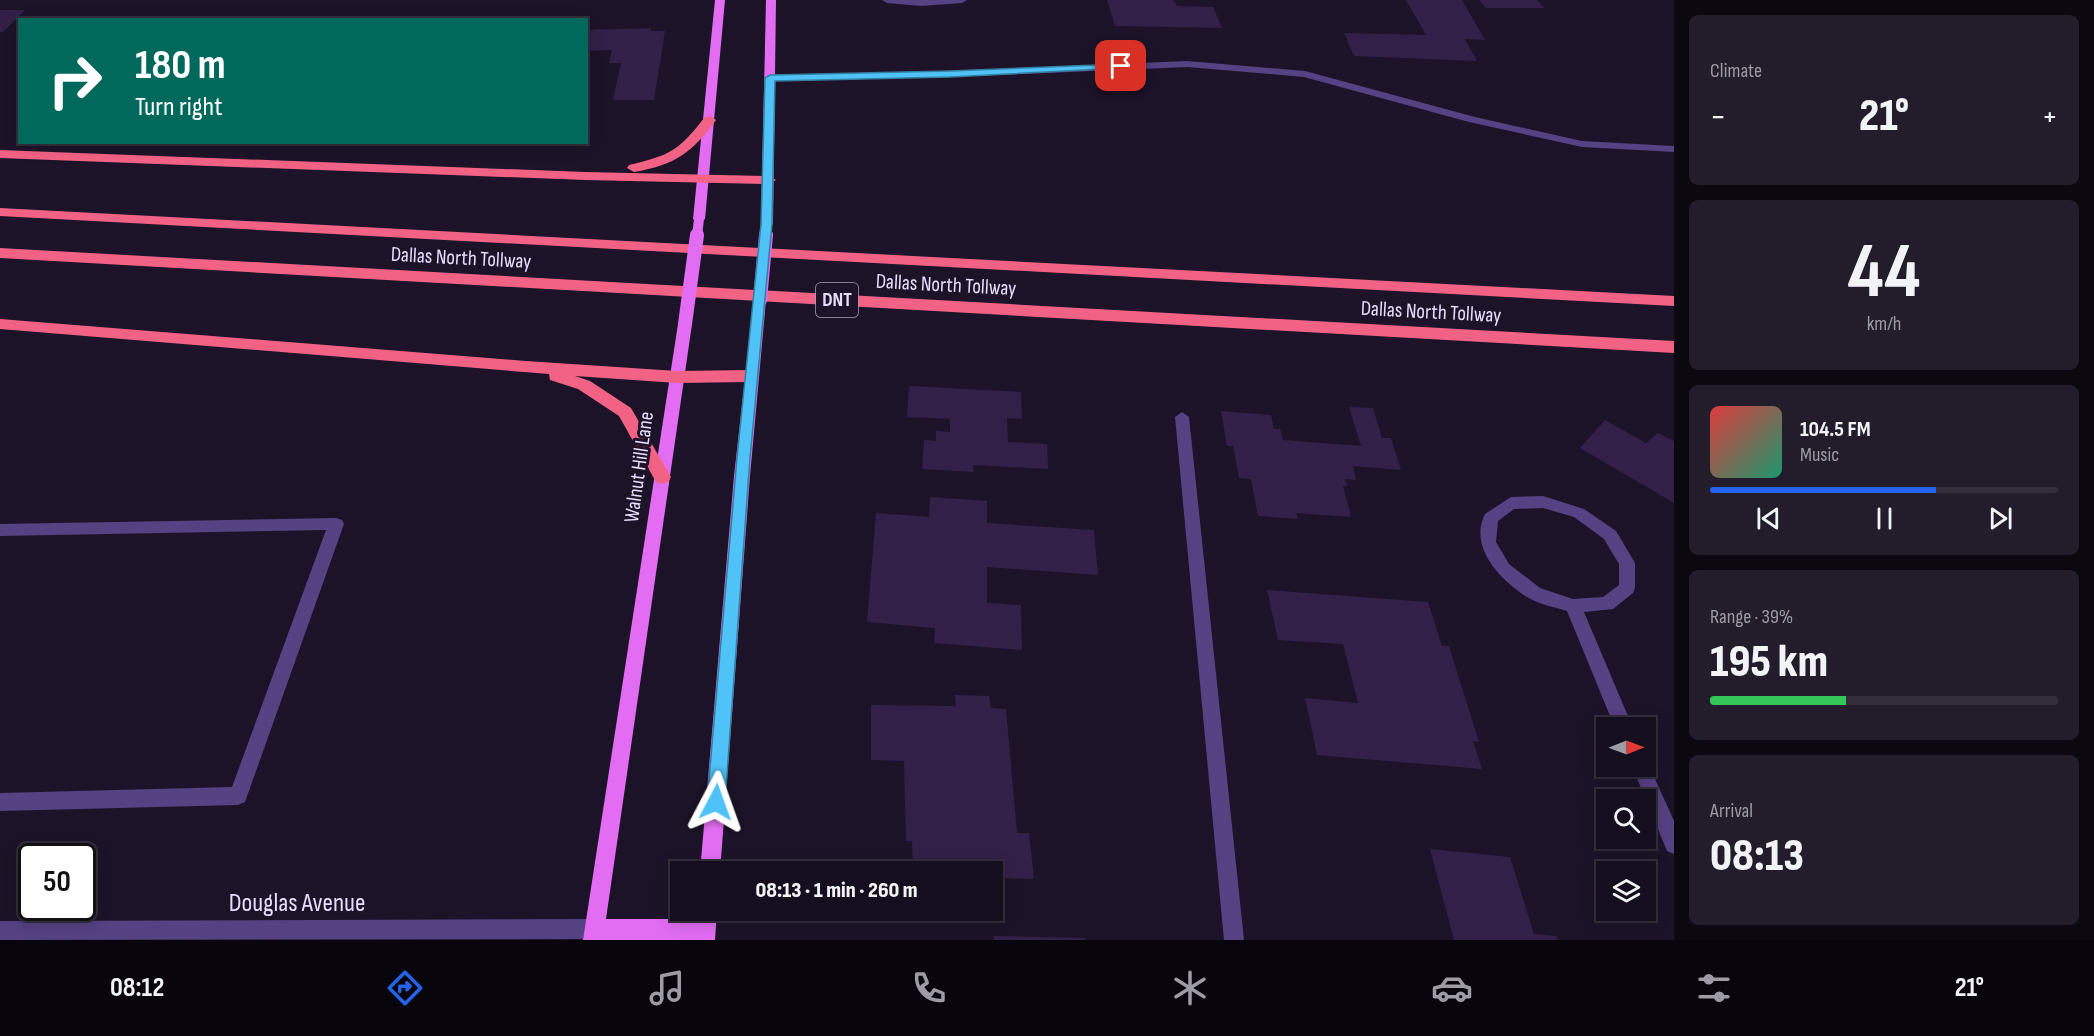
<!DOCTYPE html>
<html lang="en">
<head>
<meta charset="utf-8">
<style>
	:root { --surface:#150e1e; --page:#221c2b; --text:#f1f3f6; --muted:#9d9ca4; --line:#342e3c; --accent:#2563eb }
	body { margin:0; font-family:"Sofia Sans Condensed",sans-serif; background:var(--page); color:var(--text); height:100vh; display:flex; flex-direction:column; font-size:22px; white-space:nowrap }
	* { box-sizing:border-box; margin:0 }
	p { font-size:20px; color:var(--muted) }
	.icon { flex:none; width:33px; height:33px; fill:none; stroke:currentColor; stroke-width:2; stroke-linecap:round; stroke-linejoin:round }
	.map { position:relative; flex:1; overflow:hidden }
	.sheet { display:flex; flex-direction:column; gap:15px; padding:15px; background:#0c0810; width:420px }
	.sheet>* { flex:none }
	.banner { position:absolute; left:18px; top:18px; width:570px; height:126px; border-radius:0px; box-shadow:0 3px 15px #0003,0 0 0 2px var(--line); background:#00695c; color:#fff; overflow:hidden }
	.needle { width:39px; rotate:89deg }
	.controls { position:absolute; left:1596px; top:717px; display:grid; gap:12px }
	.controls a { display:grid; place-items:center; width:60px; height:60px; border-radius:0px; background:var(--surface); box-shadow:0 3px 15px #0003,0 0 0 2px var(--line); font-size:30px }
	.speed { position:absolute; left:18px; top:843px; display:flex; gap:12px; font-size:30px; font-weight:700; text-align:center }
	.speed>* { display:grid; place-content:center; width:78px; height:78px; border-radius:50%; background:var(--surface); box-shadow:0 3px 15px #0003,0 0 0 2px var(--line); line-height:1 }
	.speed .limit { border:3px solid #111; border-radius:9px; background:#fff; color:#111 }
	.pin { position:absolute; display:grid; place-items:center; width:51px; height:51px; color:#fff; margin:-26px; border-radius:12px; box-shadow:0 3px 9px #0006 }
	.me { position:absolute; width:66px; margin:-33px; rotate:4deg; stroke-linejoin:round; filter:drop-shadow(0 0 4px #0008) }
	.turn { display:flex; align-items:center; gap:21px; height:126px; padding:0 18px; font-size:27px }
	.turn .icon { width:78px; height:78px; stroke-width:2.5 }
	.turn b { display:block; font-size:42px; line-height:51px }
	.big { font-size:45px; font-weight:800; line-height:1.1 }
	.sheet .card { flex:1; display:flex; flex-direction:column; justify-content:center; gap:9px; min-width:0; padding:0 21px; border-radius:9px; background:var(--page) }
	.sheet .dial { align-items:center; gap:0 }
	.dial b { font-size:78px; line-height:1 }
	.song { display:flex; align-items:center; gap:18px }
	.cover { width:72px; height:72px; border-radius:9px; background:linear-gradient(135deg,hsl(0 70% 55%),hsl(160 70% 35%)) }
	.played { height:6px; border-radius:3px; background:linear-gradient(90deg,var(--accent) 65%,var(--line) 65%) }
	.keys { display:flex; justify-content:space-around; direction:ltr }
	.heat { display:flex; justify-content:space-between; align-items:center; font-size:33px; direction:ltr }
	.charge { height:9px; border-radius:4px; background:linear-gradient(90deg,#34c759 39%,var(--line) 0) }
	.trip { position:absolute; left:670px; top:861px; width:333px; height:60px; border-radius:0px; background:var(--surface); box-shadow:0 3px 15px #0003,0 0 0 2px var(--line); font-weight:800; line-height:60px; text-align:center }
	.menu { display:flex; height:96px; justify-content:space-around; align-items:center; background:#08060c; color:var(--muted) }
	.menu .icon { width:42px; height:42px }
	.menu .selected { color:var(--accent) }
	.menu b { font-size:27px; color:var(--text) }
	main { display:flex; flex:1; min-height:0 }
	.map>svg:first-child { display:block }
	.building { fill:#322048 }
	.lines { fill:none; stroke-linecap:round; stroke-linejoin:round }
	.minor { fill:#544283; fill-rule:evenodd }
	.major { fill:#e26df3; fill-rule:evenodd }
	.highway { fill:#f26284; fill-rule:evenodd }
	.major-bridge-far1 { stroke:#e26df3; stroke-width:10 }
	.major-bridge { stroke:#e26df3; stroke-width:14 }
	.route { fill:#4fc3f7; stroke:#337fa1; stroke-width:1.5 }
	.labels { text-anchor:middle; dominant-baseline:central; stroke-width:6; stroke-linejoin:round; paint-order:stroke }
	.shield { fill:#1c1328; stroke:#aba0bc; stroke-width:1.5 }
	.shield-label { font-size:20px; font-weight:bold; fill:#e8ddfc }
	.street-label { font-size:21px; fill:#e8ddfc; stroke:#1c1328 }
	.near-street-label { font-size:26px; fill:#e8ddfc; stroke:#1c1328 }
</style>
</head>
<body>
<main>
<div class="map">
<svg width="1674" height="940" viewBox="0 0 1674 940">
	<rect width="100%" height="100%" fill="#1c1328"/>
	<!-- building -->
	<path class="building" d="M1107 0H1173L1177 6 1213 7 1222 28 1115 26Z
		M1406 0H1462L1485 40 1465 39 1477 61 1354 56 1344 33 1426 35Z
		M1479 0H1537L1544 8H1486Z
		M0 10H25L3 32H0Z
		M651 28V31H665L654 100H613L621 63H609L612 50 586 51V30Z
		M909 386 1021 392 1022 419 1007 418 1008 442 1047 444 1048 469 973 465 974 472 922 469 924 440 936 441V431L950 432V419L907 417Z
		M1349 407 1373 408 1382 438H1391L1401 470 1353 466 1356 480 1345 479 1347 486H1343L1351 517 1296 513 1298 519 1258 516 1251 479 1239 478 1233 446H1227L1221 411 1271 415 1274 429H1280L1283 440 1361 446Z
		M1605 420 1646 443 1658 433 1674 441V503L1580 448Z
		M930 497 987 501V523L1094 530 1098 575 987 567V603L1021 605 1022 650 934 643 935 628 867 622 876 513 929 517Z
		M1267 590 1428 602 1442 646H1449L1479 742 1473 741 1482 769 1317 755 1305 698 1358 703 1343 644 1278 640Z
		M955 695 989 696 991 708 1006 709 1017 833H1029L1034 879 993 878V872H913L912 841H906L904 761 871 760V705L956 706Z
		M1430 849 1510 857 1534 934 1556 936 1557 940H1454Z
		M993 936 1085 938V940H994Z"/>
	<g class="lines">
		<!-- minor -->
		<path class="minor" d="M882 0H967L962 3 921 6 887 3Z
			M1187 61 1305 71 1475 117 1582 141 1674 146V152L1582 147 1469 122 1304 77 1187 67 950 77 770 81 765 78 770 75 950 71Z
			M1182 412 1189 417 1244 940H1224L1175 417Z
			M1543 496 1584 509 1616 531 1635 563V588L1633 593 1613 609 1584 612 1633 728H1615L1567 611C1554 607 1538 604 1527 597 1501 581 1468 547 1485 514L1511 497ZM1543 508 1574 517 1604 539 1619 564V585L1603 597 1573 599 1540 588 1509 564 1496 542 1498 521 1514 509Z
			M336 518 342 520 344 524 245 802 238 805 0 811V793L232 787 326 530 0 536V524Z
			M1646 759 1674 821V854L1667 851 1632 766H1646Z
			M594 919 601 922 604 929 601 936 594 939 0 940V921Z"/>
		<!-- major -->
		<path class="major" d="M715 0H725L705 219 699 223 693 219Z
			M766 0H776L773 224 767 228 761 224Z
			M760 296 766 300 750 476 720 872H700L734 476 754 300Z
			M685 320 692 324 606 919H696L697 910H717L715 940H583L678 324Z"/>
		<!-- highway -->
		<path class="highway" d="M710 116 716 120C692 153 675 165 634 172L627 168 629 165C671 155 678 151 705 117Z
			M0 150 585 172 769 176 776 180 769 184 585 180 0 158Z
			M0 208 1674 296V306L0 216Z
			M0 248 1674 341V353L0 258Z
			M0 319 526 361 677 371 751 370 757 372 759 376 757 380 751 382 677 383 575 376 590 381 631 408 671 477 668 482 662 484 656 482 619 416 578 389 550 380 549 374 0 329Z"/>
		<!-- major-bridge-far1 -->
		<path class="major-bridge-far1" d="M697 236 699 219
			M766 236 767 224"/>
		<!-- major-bridge -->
		<path class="major-bridge" d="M760 300 766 235
			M685 324 697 235"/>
	</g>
	<!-- route -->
	<path class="route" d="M1121 64H1124V68L950 77 775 81 772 224 750 458 725 802 722 808 716 810 710 808 707 802 737 458 761 224 765 78 770 75 950 71Z"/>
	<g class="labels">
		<!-- shield labels -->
		<rect class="shield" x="816" y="283" width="42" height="34" rx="4.5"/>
		<g class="shield-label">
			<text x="837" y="300">DNT</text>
		</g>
		<!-- street labels -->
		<g class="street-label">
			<text transform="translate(461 258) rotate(3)">Dallas North Tollway</text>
			<text transform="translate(946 285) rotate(3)">Dallas North Tollway</text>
			<text transform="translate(1431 312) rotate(3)">Dallas North Tollway</text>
			<text transform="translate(639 467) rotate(-82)">Walnut Hill Lane</text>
		</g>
		<!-- near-street labels -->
		<g class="near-street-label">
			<text x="297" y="903">Douglas Avenue</text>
		</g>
	</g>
</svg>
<div class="controls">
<a><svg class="needle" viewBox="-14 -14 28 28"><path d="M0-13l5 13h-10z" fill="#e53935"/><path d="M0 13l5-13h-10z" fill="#9d9ca4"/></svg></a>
<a><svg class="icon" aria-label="search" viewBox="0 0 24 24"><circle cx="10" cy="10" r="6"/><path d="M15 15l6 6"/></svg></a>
<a><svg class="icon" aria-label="layers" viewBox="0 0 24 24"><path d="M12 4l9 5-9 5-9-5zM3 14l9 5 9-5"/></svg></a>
</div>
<div class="speed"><div class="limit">50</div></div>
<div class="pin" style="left:1121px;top:66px;background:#d93025"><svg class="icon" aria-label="arrive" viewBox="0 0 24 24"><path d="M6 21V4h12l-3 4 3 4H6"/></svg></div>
<svg class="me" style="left:716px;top:802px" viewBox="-20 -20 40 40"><path d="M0-17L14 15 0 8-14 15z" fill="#4fc3f7" stroke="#fff" stroke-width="4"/></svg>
<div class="trip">08:13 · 1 min · 260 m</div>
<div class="banner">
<div class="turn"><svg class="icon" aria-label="right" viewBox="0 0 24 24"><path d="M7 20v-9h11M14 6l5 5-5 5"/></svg><div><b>180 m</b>Turn right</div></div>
</div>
</div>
<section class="sheet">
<div class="card"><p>Climate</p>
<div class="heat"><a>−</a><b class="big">21°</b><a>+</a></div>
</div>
<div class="card dial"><b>44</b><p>km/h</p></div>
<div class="card">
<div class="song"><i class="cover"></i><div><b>104.5 FM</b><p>Music</p></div></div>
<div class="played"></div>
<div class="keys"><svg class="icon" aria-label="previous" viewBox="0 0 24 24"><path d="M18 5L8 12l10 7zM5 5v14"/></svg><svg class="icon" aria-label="pause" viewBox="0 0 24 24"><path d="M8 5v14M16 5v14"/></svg><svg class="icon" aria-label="next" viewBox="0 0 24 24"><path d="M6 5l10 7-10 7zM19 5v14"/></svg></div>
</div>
<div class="card"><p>Range · 39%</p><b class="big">195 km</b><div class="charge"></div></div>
<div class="card"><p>Arrival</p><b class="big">08:13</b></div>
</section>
</main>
<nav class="menu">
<b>08:12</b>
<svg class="icon selected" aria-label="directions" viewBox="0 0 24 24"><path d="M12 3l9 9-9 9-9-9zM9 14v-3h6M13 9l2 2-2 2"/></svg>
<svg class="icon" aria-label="music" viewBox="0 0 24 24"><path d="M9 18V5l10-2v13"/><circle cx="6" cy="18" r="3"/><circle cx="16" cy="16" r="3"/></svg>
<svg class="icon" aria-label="phone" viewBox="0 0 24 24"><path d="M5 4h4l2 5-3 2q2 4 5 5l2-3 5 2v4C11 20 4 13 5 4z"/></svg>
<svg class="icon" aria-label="climate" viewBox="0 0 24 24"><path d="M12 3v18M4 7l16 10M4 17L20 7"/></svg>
<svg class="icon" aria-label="car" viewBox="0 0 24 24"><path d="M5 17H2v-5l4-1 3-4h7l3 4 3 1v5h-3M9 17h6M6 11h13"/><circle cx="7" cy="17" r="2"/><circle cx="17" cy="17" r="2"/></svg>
<svg class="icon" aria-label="filters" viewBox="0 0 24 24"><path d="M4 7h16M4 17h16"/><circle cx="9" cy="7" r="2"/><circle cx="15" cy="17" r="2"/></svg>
<b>21°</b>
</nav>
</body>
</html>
